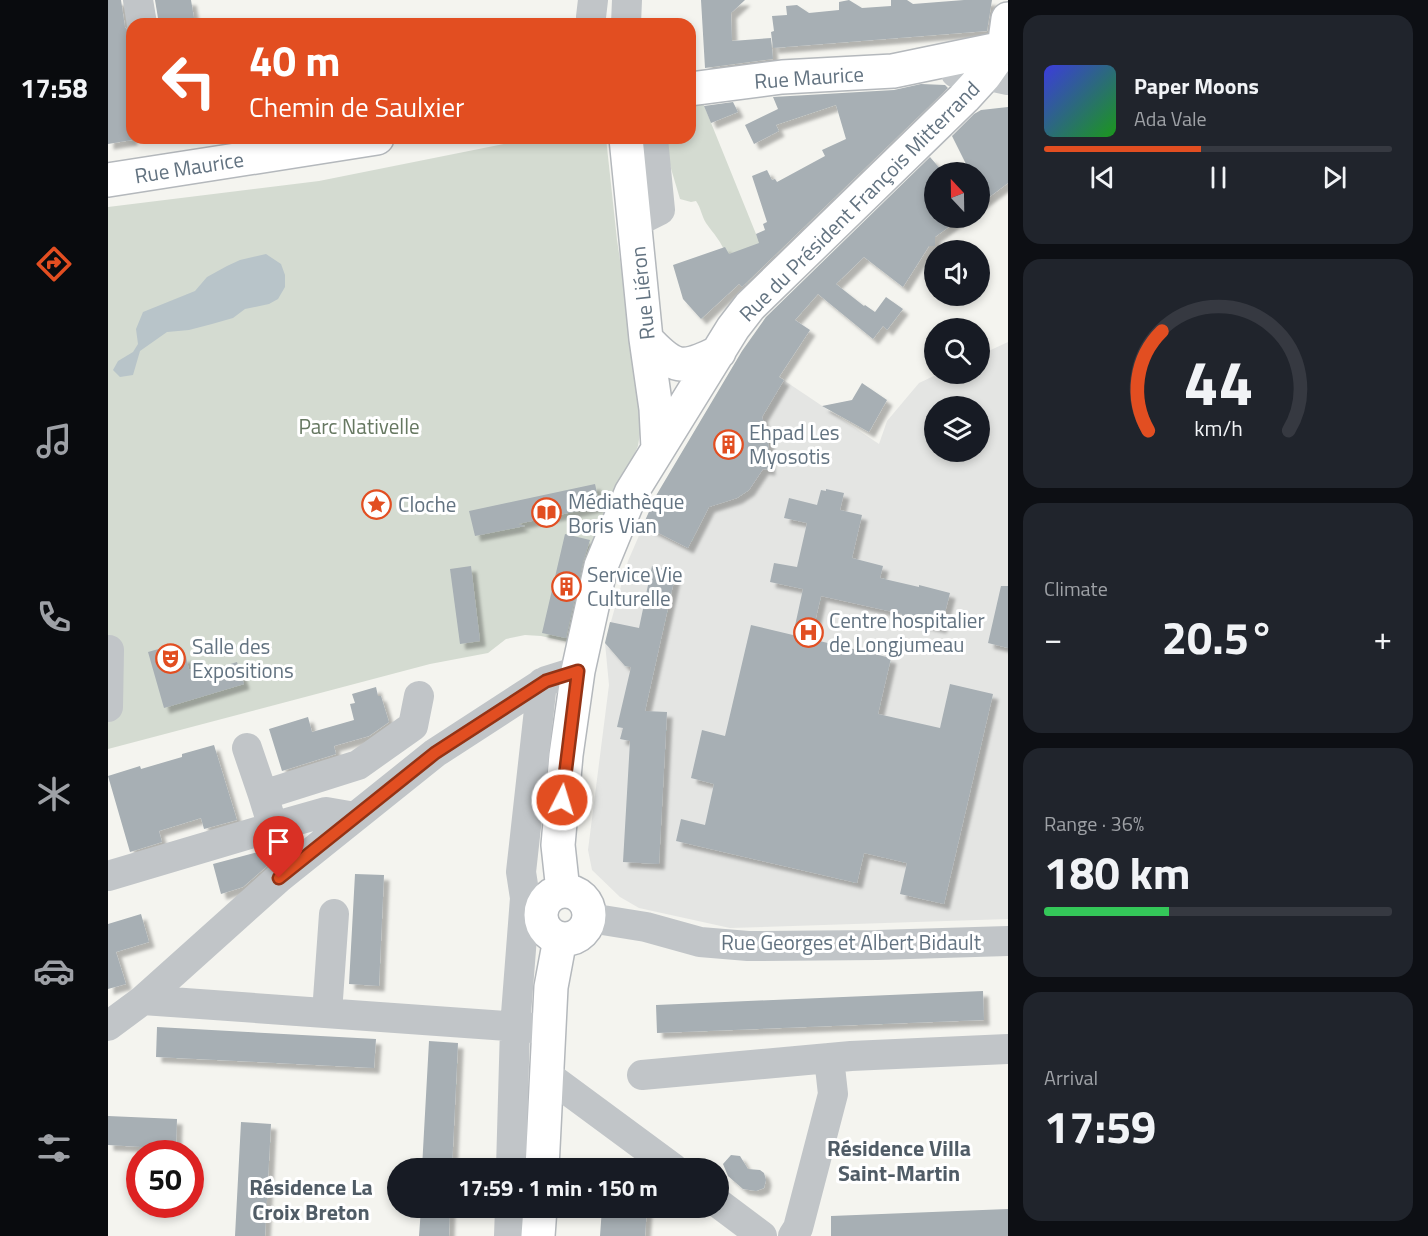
<!DOCTYPE html>
<html lang="en">
<head>
<meta charset="utf-8">
<style>
	:root { --surface:#171b24; --page:#20242c; --text:#f1f3f6; --muted:#9ea1a6; --line:#363941; --accent:#e24e21 }
	body { margin:0; font-family:"Titillium Web",sans-serif; background:var(--page); color:var(--text); height:100vh; display:flex; flex-direction:column; font-size:22px; white-space:nowrap }
	* { box-sizing:border-box; margin:0 }
	p { font-size:20px; color:var(--muted) }
	.icon { flex:none; width:33px; height:33px; fill:none; stroke:currentColor; stroke-width:2; stroke-linecap:round; stroke-linejoin:round }
	.map { position:relative; flex:1; overflow:hidden }
	.details { display:flex; flex-direction:column; gap:15px; padding:15px; background:#0d0f14; width:420px }
	.details>* { flex:none }
	.guide { position:absolute; left:18px; top:18px; width:570px; height:126px; border-radius:18px; box-shadow:0 3px 9px #0003; background:#e24e21; color:#fff; overflow:hidden }
	.needle { width:39px; rotate:338deg }
	.tools { position:absolute; left:816px; top:162px; display:grid; gap:12px }
	.tools a { display:grid; place-items:center; width:66px; height:66px; border-radius:50%; background:var(--surface); box-shadow:0 3px 9px #0003; font-size:30px }
	.speed { position:absolute; left:18px; top:1140px; display:flex; gap:12px; font-size:30px; font-weight:700; text-align:center }
	.speed>* { display:grid; place-content:center; width:78px; height:78px; border-radius:50%; background:var(--surface); box-shadow:0 3px 9px #0003; line-height:1 }
	.speed .limit { border:9px solid #d22; background:#fff; color:#111 }
	.pin { position:absolute; display:grid; place-items:center; width:51px; height:51px; color:#fff; margin:-62px -26px; border-radius:50% 50% 50% 0; rotate:-45deg; box-shadow:0 0 6px #0007 }
	.pin .icon { rotate:45deg }
	.me { position:absolute; width:66px; margin:-33px; rotate:5deg; stroke-linejoin:round; filter:drop-shadow(0 0 4px #0008) }
	.turn { display:flex; align-items:center; gap:21px; height:126px; padding:0 24px; font-size:27px }
	.turn .icon { width:78px; height:78px; stroke-width:2.5 }
	.turn b { display:block; font-size:42px; line-height:51px }
	.big { font-size:45px; font-weight:700; line-height:1.1 }
	.details .widget { flex:1; display:flex; flex-direction:column; justify-content:center; gap:9px; min-width:0; padding:0 21px; border-radius:18px; background:var(--page) }
	.details .dial { align-items:center; gap:0 }
	.dial svg { height:156px; overflow:visible; fill:none; stroke:var(--line); stroke-width:7; stroke-linecap:round; text-anchor:middle }
	.dial text { fill:var(--text); stroke:none }
	.song { display:flex; align-items:center; gap:18px }
	.cover { width:72px; height:72px; border-radius:9px; background:linear-gradient(135deg,hsl(240 70% 55%),hsl(120 70% 35%)) }
	.played { height:6px; border-radius:3px; background:linear-gradient(90deg,var(--accent) 45%,var(--line) 45%) }
	.keys { display:flex; justify-content:space-around; direction:ltr }
	.heat { display:flex; justify-content:space-between; align-items:center; font-size:33px; direction:ltr }
	.charge { height:9px; border-radius:4px; background:linear-gradient(90deg,#34c759 36%,var(--line) 0) }
	.trip { position:absolute; left:279px; top:1158px; width:342px; height:60px; border-radius:30px; background:var(--surface); box-shadow:0 3px 9px #0003; font-weight:700; line-height:60px; text-align:center }
	main { display:flex; flex:1; min-height:0 }
	.menu { display:flex; flex-direction:column; width:108px; justify-content:space-around; align-items:center; background:#090b0e; color:var(--muted) }
	.menu .icon { width:42px; height:42px }
	.menu .current { color:var(--accent) }
	.menu b { font-size:27px; color:var(--text) }
	.map>svg:first-child { display:block }
	.built { fill:#e4e5e3; fill-rule:evenodd }
	.green { fill:#d4dbd1 }
	.water { fill:#b8c4c9 }
	.building { fill:#a7afb4; filter:url(#shadow) }
	.lines { fill:none; stroke-linecap:round; stroke-linejoin:round }
	.major-casing { stroke:#b4b8bc; stroke-width:36 }
	.minor { stroke:#c1c5c8; stroke-width:30 }
	.major { stroke:#fff; stroke-width:33 }
	.route-casing { stroke:#933315; stroke-width:15 }
	.route { stroke:#e24e21; stroke-width:10 }
	.labels { text-anchor:middle; dominant-baseline:central; stroke-width:6; stroke-linejoin:round; paint-order:stroke }
	.street-label { font-size:21px; fill:#637381; stroke:#fff }
	.park-label { font-size:21px; fill:#667861; stroke:#fff }
	.poi-label { font-size:21px; fill:#637381; stroke:#fff; text-anchor:start }
	.neighbourhood-label { font-size:22px; font-weight:bold; fill:#505c66; stroke:#fff }
</style>
</head>
<body>
<main>
<nav class="menu">
<b>17:58</b>
<svg class="icon current" aria-label="directions" viewBox="0 0 24 24"><path d="M12 3l9 9-9 9-9-9zM9 14v-3h6M13 9l2 2-2 2"/></svg>
<svg class="icon" aria-label="music" viewBox="0 0 24 24"><path d="M9 18V5l10-2v13"/><circle cx="6" cy="18" r="3"/><circle cx="16" cy="16" r="3"/></svg>
<svg class="icon" aria-label="phone" viewBox="0 0 24 24"><path d="M5 4h4l2 5-3 2q2 4 5 5l2-3 5 2v4C11 20 4 13 5 4z"/></svg>
<svg class="icon" aria-label="climate" viewBox="0 0 24 24"><path d="M12 3v18M4 7l16 10M4 17L20 7"/></svg>
<svg class="icon" aria-label="car" viewBox="0 0 24 24"><path d="M5 17H2v-5l4-1 3-4h7l3 4 3 1v5h-3M9 17h6M6 11h13"/><circle cx="7" cy="17" r="2"/><circle cx="17" cy="17" r="2"/></svg>
<svg class="icon" aria-label="filters" viewBox="0 0 24 24"><path d="M4 7h16M4 17h16"/><circle cx="9" cy="7" r="2"/><circle cx="15" cy="17" r="2"/></svg>
</nav>
<div class="map">
<svg width="900" height="1236" viewBox="0 0 900 1236">
	<defs>
		<filter id="shadow"><feDropShadow dx="5.5" dy="5.5" stdDeviation="1.5" flood-color="#0004"/></filter>
	</defs>
	<rect width="100%" height="100%" fill="#f4f4ef"/>
	<!-- built -->
	<path class="built" d="M900 342V919L622 928 531 908 512 897 484 870 480 850 501 685 497 643 520 561 549 494 671 377 771 444 779 421 811 383 830 374H872V355ZM826 406H872V452H826Z"/>
	<!-- green -->
	<path class="green" d="M582 101 595 103 648 234 655 245 618 255C614 242 605 233 598 223 594 217 593 208 588 201L583 202 572 199 554 138H582Z
		M426 138H498L509 240 535 413 530 446 497 520 460 642 433 636 417 635 398 639 380 653 322 664 0 749V207L211 181Z"/>
	<!-- water -->
	<path class="water" d="M158 254 173 264 177 275V287L170 299 161 304 137 309 125 318 104 324 81 330 59 332 32 351 25 375 12 377 5 370 10 361 25 352 30 344 28 329 35 312 87 291 99 277 119 266 132 260Z"/>
	<!-- building -->
	<path class="building" d="M0 0H13L17 27 24 37V72L20 73 24 95V140L0 144Z
		M47 0H83L87 24H51Z
		M593 0H637L623 13 624 41 663 38 665 59 597 68Z
		M741 0 754 8 783 6V0H799L805 4 856 0H884L879 31 665 48 663 32 666 31 664 16 679 15 678 6 689 5 701 13 731 10V2Z
		M813 84 837 85 840 88 634 287 631 284 593 319 575 299 565 265 617 247 621 254 651 243 648 234 657 230 655 224 659 222 644 176 659 170 664 180 667 179 669 182 717 156 714 150 738 139 728 105 668 125 671 131 646 144 637 125 670 109 665 97 786 90Z
		M625 102 630 112 603 123 596 106Z
		M900 107V183L872 204V172H862L844 136 866 114 873 110Z
		M822 157 834 171 826 172V218H853L827 237V246H821L795 287 756 257 728 284 756 306 757 305 767 312 778 297 795 309 779 330 775 326 765 339 710 294 687 320 702 330 671 377 676 380 654 417 660 435 662 470 655 469 641 490 629 498 601 507 580 548 535 525 549 494 634 351 658 317Z
		M754 383 779 400 761 432 714 406 744 400Z
		M487 484 492 506 410 524 417 526 367 536 361 511Z
		M718 489 736 493 732 510 754 515 744 558 775 566 772 578 811 587V585L842 593 833 628 793 619 794 614 713 596 703 639 783 658 770 714 832 728 842 684 885 694 836 904 792 894 799 863 756 853 749 883 568 841 573 819 597 825 606 784 583 778 594 730 617 736 643 625 685 635 695 589 662 582 666 563 689 567 699 523 676 518 681 498 709 505 713 490 718 491Z
		M457 534 482 540 475 562 458 638 434 633Z
		M363 566 372 641 352 644 342 569Z
		M544 566 568 572 537 711 559 712 551 864 515 862 522 741 512 739 515 728 509 727 523 667 517 666 497 643 502 622 531 628Z
		M893 586H900V648L880 643Z
		M68 644 72 658 78 656 81 670 105 664 106 669 129 662 136 684 56 708 40 652Z
		M268 687 270 696H273L281 722 261 736 226 746 228 754 174 771 161 729 200 717 204 732 246 720 242 704 247 703 244 694Z
		M106 745 129 820 96 829 93 818 51 831 54 842 22 852 0 776 32 766 33 769 74 757V754Z
		M165 848 167 859 135 887 113 894 105 864Z
		M247 874 276 875 271 986 241 984Z
		M33 914 41 942 8 952 18 984 0 989V924Z
		M875 991 876 1020 549 1033 548 1005Z
		M49 1027 268 1039 266 1068 48 1057Z
		M321 1041 350 1043 344 1168H314Z
		M0 1116 69 1119 68 1149 0 1145Z
		M133 1122 163 1124 157 1236H127Z
		M623 1155 632 1156 640 1169 652 1170 656 1173 658 1180 656 1188 648 1191 635 1189 620 1176 615 1164Z
		M313 1208H342L341 1236H311Z
		M494 1208H539L537 1236H492Z
		M900 1209V1236H723V1216Z"/>
	<g class="lines">
		<defs>
			<path id="major" d="M582 89 674 77 785 71 896 48
				M518 138 538 339 548 409 550 448
				M0 180 269 138
				M538 339C566 369 574 371 611 352
				M433 915a24 24 0 1 1 48 0a24 24 0 1 1-48 0Z
				M455 891 450 845 458 755 470 671 493 566 523 493 625 328 642 306 856 98 877 75 896 48 900 19
				M434 1168 443 987 452 939
				M430 1236 432 1208"/>
		</defs>
		<!-- major casing -->
		<use href="#major" class="major-casing"/>
		<!-- minor -->
		<path class="minor" d="M30 0 34 24
			M483 17 485 0
			M518 24 519 0
			M848 73 877 75 900 80
			M526 223 552 210 545 139
			M0 707 1 650
			M139 748 155 795
			M165 827 218 812 247 817
			M0 876 165 827 155 795 250 765 305 726 311 696
			M482 918 538 927 592 942 640 946 769 945 900 941
			M35 1000 427 1028
			M219 1013 226 914
			M0 1026 35 1000 171 878 327 753 438 681 470 671
			M439 1075 565 1168
			M534 1075 743 1056 900 1049
			M403 1168 407 1027 417 898 413 872 434 683
			M610 1203 654 1236
			M401 1236 402 1208
			M685 1236 690 1228 725 1094 721 1058"/>
		<!-- major -->
		<use href="#major" class="major"/>
	</g>
	<g class="lines">
		<defs>
			<path id="route" d="M171 878 327 753 438 681 470 671 454 800"/>
		</defs>
		<!-- route casing -->
		<use href="#route" class="route-casing"/>
		<!-- route -->
		<use href="#route" class="route"/>
	</g>
	<!-- icons -->
	<defs>
		<symbol id="building-ring" viewBox="-11 -11 22 22"><circle r="9.5" fill="#fff" stroke="#e24e21" stroke-width="1.5"/><path d="M-4-6H4V6H1V3H-1V6H-4ZM-2.5-4.3h1.7v1.8h-1.7ZM.8-4.3h1.7v1.8H.8ZM-2.5-1h1.7V.8h-1.7ZM.8-1h1.7V.8H.8Z" fill="#e24e21"/></symbol>
		<symbol id="sight-ring" viewBox="-11 -11 22 22"><circle r="9.5" fill="#fff" stroke="#e24e21" stroke-width="1.5"/><path d="M0-6L1.8-2.2L6-1.7L2.9 1.2L3.7 5.4L0 3.3L-3.7 5.4L-2.9 1.2L-6-1.7L-1.8-2.2Z" fill="#e24e21"/></symbol>
		<symbol id="library-ring" viewBox="-11 -11 22 22"><circle r="9.5" fill="#fff" stroke="#e24e21" stroke-width="1.5"/><path d="M-6-4Q-3-5.5-.7-3.5V5Q-3 3-6 4ZM6-4Q3-5.5 .7-3.5V5Q3 3 6 4Z" fill="#e24e21"/></symbol>
		<symbol id="hospital-ring" viewBox="-11 -11 22 22"><circle r="9.5" fill="#fff" stroke="#e24e21" stroke-width="1.5"/><path d="M-5-5h3v3.5h4V-5h3V5h-3V1.5h-4V5h-3Z" fill="#e24e21"/></symbol>
		<symbol id="theatre-ring" viewBox="-11 -11 22 22"><circle r="9.5" fill="#fff" stroke="#e24e21" stroke-width="1.5"/><path d="M-5-5.5Q0-4 5-5.5V0Q5 5 0 6Q-5 5-5 0ZM-3.3-2.5H-1v1.5H-3.3ZM1-2.5H3.3v1.5H1ZM-2.8 1Q0 5.5 2.8 1Z" fill="#e24e21"/></symbol>
	</defs>
	<g fill-rule="evenodd">
		<use href="#building-ring" x="604" y="428" width="33" height="33"/>
		<use href="#sight-ring" x="252" y="488" width="33" height="33"/>
		<use href="#library-ring" x="422" y="496" width="33" height="33"/>
		<use href="#building-ring" x="442" y="570" width="33" height="33"/>
		<use href="#hospital-ring" x="684" y="616" width="33" height="33"/>
		<use href="#theatre-ring" x="46" y="642" width="33" height="33"/>
	</g>
	<g class="labels">
		<!-- street labels -->
		<g class="street-label">
			<text transform="translate(701 77) rotate(-4)">Rue Maurice</text>
			<text transform="translate(81 167) rotate(-9)">Rue Maurice</text>
			<text transform="translate(751 201) rotate(-45)">Rue du Président François Mitterrand</text>
			<text transform="translate(534 293) rotate(-96)">Rue Liéron</text>
			<text x="743" y="942">Rue Georges et Albert Bidault</text>
		</g>
		<!-- park labels -->
		<g class="park-label">
			<text x="251" y="426">Parc Nativelle</text>
		</g>
		<!-- poi labels -->
		<g class="poi-label">
			<text x="641" y="432">Ehpad Les<tspan x="641" dy="24">Myosotis</tspan></text>
			<text x="460" y="501">Médiathèque<tspan x="460" dy="24">Boris Vian</tspan></text>
			<text x="290" y="504">Cloche</text>
			<text x="479" y="574">Service Vie<tspan x="479" dy="24">Culturelle</tspan></text>
			<text x="721" y="620">Centre hospitalier<tspan x="721" dy="24">de Longjumeau</tspan></text>
			<text x="84" y="646">Salle des<tspan x="84" dy="24">Expositions</tspan></text>
		</g>
		<!-- neighbourhood labels -->
		<g class="neighbourhood-label">
			<text x="791" y="1148">Résidence Villa<tspan x="791" dy="25">Saint-Martin</tspan></text>
			<text x="203" y="1187">Résidence La<tspan x="203" dy="25">Croix Breton</tspan></text>
		</g>
	</g>
</svg>
<div class="tools">
<a><svg class="needle" viewBox="-14 -14 28 28"><path d="M0-13l5 13h-10z" fill="#e53935"/><path d="M0 13l5-13h-10z" fill="#9ea1a6"/></svg></a>
<a><svg class="icon" aria-label="sound" viewBox="0 0 24 24"><path d="M4 9h4l5-4v14l-5-4H4zM17 9q2 3 0 6"/></svg></a>
<a><svg class="icon" aria-label="search" viewBox="0 0 24 24"><circle cx="10" cy="10" r="6"/><path d="M15 15l6 6"/></svg></a>
<a><svg class="icon" aria-label="layers" viewBox="0 0 24 24"><path d="M12 4l9 5-9 5-9-5zM3 14l9 5 9-5"/></svg></a>
</div>
<div class="speed"><div class="limit">50</div></div>
<div class="pin" style="left:171px;top:878px;background:#d93025"><svg class="icon" aria-label="arrive" viewBox="0 0 24 24"><path d="M6 21V4h12l-3 4 3 4H6"/></svg></div>
<svg class="me" style="left:454px;top:800px" viewBox="-20 -20 40 40"><circle r="17" fill="#e24e21" stroke="#fff" stroke-width="3"/><path d="M0-11L8 9 0 5-8 9z" fill="#fff"/></svg>
<div class="trip">17:59 · 1 min · 150 m</div>
<div class="guide">
<div class="turn"><svg class="icon" aria-label="left" viewBox="0 0 24 24"><path d="M17 20v-9H6M10 6l-5 5 5 5"/></svg><div><b>40 m</b>Chemin de Saulxier</div></div>
</div>
</div>
<section class="details">
<div class="widget">
<div class="song"><i class="cover"></i><div><b>Paper Moons</b><p>Ada Vale</p></div></div>
<div class="played"></div>
<div class="keys"><svg class="icon" aria-label="previous" viewBox="0 0 24 24"><path d="M18 5L8 12l10 7zM5 5v14"/></svg><svg class="icon" aria-label="pause" viewBox="0 0 24 24"><path d="M8 5v14M16 5v14"/></svg><svg class="icon" aria-label="next" viewBox="0 0 24 24"><path d="M6 5l10 7-10 7zM19 5v14"/></svg></div>
</div>
<div class="widget dial"><svg viewBox="0 0 100 80">
<path d="M14 69A42 42 0 1 1 86 69"/>
<path d="M14 69A42 42 0 0 1 21 18" stroke="#e24e21"/>
<text x="50" y="56" font-size="32" font-weight="700">44</text>
<text x="50" y="72" font-size="11">km/h</text>
</svg></div>
<div class="widget"><p>Climate</p>
<div class="heat"><a>−</a><b class="big">20.5°</b><a>+</a></div>
</div>
<div class="widget"><p>Range · 36%</p><b class="big">180 km</b><div class="charge"></div></div>
<div class="widget"><p>Arrival</p><b class="big">17:59</b></div>
</section>
</main>
</body>
</html>
